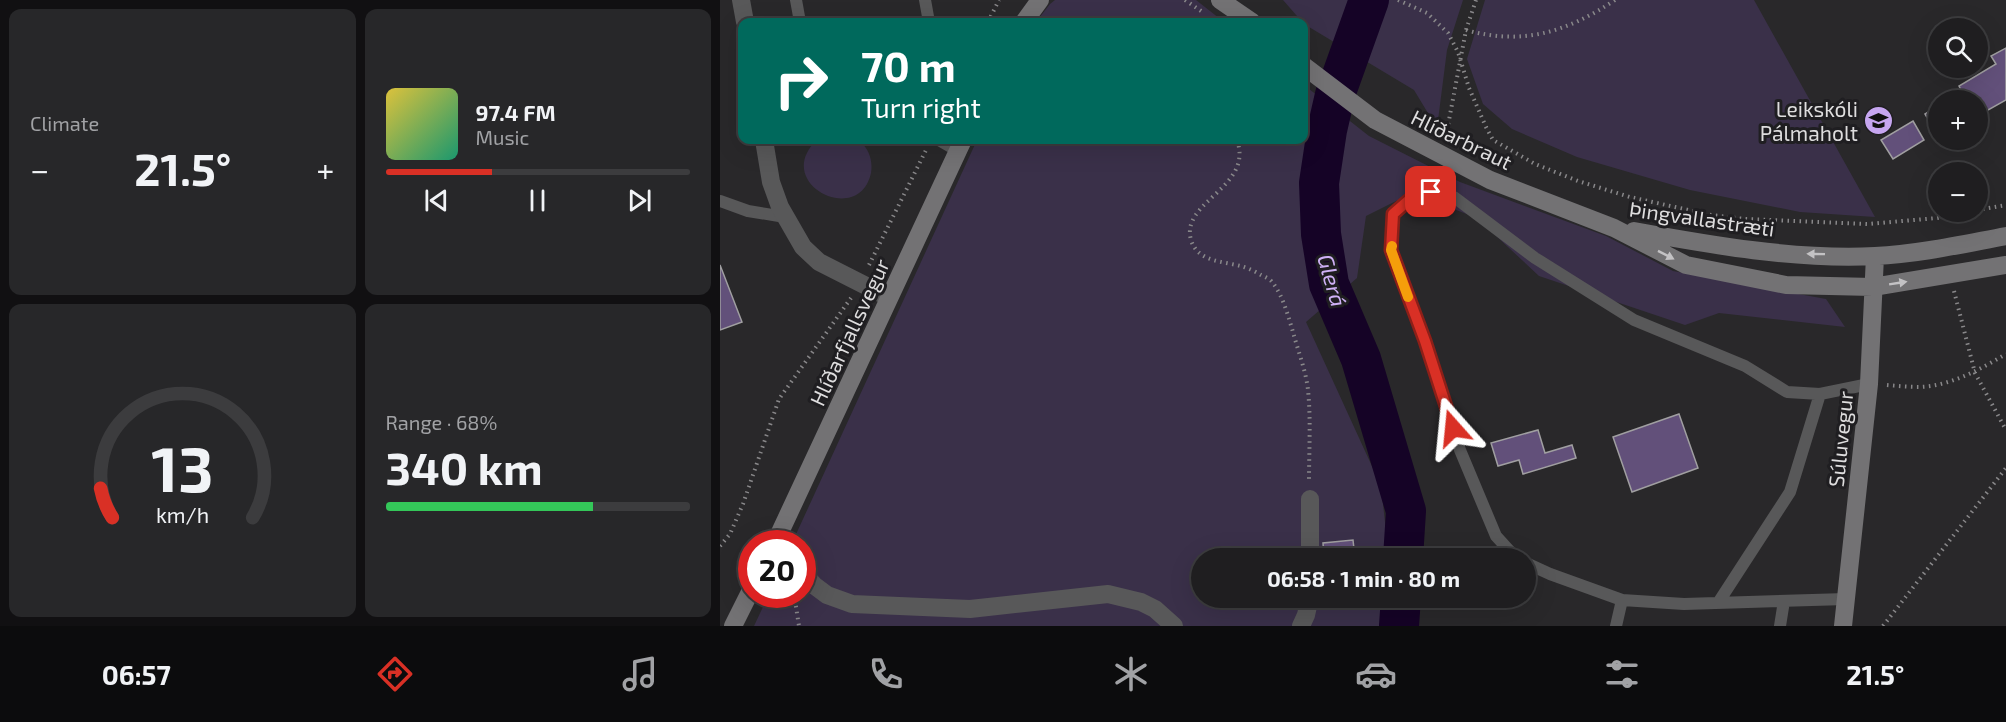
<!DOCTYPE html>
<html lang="en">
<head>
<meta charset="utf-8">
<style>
	:root { --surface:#1f1e20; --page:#272729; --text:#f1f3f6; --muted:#a1a2a5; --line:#3c3c3e; --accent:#d93025 }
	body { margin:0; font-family:"Exo 2",sans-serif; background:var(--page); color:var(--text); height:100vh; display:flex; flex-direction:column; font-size:22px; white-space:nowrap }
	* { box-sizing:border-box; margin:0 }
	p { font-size:20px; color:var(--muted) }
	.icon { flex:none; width:33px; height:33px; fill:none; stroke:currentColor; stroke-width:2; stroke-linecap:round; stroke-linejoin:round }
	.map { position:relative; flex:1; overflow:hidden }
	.details { display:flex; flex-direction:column; gap:9px; padding:9px; background:#111012; width:720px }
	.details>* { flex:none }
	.banner { position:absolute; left:18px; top:18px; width:570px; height:126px; border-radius:12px; box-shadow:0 6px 24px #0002,0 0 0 2px var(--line); background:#00695c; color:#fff; overflow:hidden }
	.tools { position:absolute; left:1208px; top:18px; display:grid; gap:12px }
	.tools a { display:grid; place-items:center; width:60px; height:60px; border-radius:50%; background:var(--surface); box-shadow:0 6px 24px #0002,0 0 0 2px var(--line); font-size:30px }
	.speed { position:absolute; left:18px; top:530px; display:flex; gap:12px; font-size:30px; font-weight:700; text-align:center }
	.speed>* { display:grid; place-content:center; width:78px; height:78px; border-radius:50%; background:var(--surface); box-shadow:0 6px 24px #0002,0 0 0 2px var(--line); line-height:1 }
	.speed .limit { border:9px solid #d22; background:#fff; color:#111 }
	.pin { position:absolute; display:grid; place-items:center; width:51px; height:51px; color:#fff; margin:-26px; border-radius:12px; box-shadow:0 3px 9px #0006 }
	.me { position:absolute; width:66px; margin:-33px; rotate:342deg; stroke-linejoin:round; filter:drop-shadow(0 0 4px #0008) }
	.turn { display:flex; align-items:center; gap:21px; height:126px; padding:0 24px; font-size:27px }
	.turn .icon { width:78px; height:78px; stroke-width:2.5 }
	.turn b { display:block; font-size:42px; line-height:51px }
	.big { font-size:45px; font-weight:700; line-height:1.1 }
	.details .tile { flex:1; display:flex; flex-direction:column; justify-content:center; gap:9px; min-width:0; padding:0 21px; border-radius:12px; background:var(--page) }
	.details .dial { align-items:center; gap:0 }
	.dial svg { height:156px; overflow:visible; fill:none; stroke:var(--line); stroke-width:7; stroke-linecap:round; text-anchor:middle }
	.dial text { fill:var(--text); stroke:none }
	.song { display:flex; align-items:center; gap:18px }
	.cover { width:72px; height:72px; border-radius:9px; background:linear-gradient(135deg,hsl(50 70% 55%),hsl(160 70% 35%)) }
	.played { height:6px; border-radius:3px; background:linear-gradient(90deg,var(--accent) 35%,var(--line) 35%) }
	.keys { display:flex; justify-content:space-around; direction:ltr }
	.heat { display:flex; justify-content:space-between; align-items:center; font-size:33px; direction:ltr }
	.charge { height:9px; border-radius:4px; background:linear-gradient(90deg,#34c759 68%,var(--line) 0) }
	.details .tiles { flex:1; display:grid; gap:9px; grid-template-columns:repeat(2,1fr) }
	.trip { position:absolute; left:471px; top:548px; width:345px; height:60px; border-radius:30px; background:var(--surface); box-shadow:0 6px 24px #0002,0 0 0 2px var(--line); font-weight:700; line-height:60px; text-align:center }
	.menu { display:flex; height:96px; justify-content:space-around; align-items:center; background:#0c0c0d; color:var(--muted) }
	.menu .icon { width:42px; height:42px }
	.menu .selected { color:var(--accent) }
	.menu b { font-size:27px; color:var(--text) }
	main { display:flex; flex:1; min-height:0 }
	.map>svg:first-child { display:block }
	.green { fill:#3a3049 }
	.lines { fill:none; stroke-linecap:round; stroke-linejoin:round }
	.river { stroke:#150326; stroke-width:40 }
	.building { fill:#62507a; stroke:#a09fa1; stroke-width:1.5 }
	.path { stroke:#89888a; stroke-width:4; stroke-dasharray:1.5 4.5; stroke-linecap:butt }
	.lane { stroke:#585859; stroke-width:12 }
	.street { stroke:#585859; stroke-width:18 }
	.secondary { stroke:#737274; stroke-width:18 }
	.oneway { fill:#c3c2c4 }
	.route-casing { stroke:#8d1f18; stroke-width:15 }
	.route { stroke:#d93025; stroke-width:10 }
	.slow { stroke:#f59e0b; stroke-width:10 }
	.labels { text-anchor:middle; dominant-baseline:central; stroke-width:6; stroke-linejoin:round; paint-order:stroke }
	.poi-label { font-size:21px; fill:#deddde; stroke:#1f1e21; text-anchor:end }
	.street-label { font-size:21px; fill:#deddde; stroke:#1f1e21 }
	.water-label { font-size:22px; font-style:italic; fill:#cfb1f6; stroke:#1f1e21 }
</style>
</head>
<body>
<main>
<section class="details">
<div class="tiles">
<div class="tile"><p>Climate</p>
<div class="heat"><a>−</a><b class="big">21.5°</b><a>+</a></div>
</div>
<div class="tile">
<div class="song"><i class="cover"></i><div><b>97.4 FM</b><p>Music</p></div></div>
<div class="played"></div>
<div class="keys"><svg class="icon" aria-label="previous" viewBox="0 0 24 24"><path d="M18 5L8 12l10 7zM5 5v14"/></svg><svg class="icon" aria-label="pause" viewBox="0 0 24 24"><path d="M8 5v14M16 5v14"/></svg><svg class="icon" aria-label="next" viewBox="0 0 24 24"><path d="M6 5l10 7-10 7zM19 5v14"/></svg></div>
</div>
<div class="tile dial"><svg viewBox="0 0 100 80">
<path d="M14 69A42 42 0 1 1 86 69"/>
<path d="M14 69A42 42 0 0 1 8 54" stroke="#d93025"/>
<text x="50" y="56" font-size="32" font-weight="700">13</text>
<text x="50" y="72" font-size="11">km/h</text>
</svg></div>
<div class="tile"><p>Range · 68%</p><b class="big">340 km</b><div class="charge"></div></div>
</div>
</section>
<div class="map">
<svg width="1286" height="626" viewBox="0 0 1286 626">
	<rect width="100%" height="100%" fill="#29282a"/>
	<!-- green -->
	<path class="green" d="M335 0H476L504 22H316L330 4Z
		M563 0H743L727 50 717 128 694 90 584 24Z
		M765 0H1034L1155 217 1080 212 970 190 857 157 792 129 763 104 747 59Z
		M584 85 649 136 740 182 886 236 953 271 1106 299 1125 327 999 313 965 325 819 276 757 218 692 193 646 216 637 278 586 322 661 486 669 558H482V597H671L669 626H34L49 594H82V543H72L257 140H584Z
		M97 140H139C149 149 153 160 151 173 139 228 51 183 97 140Z"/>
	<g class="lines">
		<!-- river -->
		<path class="river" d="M649 0 615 95 607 130 599 183 601 234 609 284 641 359 686 511 683 558
			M679 626 681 597"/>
	</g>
	<!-- building -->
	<path class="building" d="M1286 48V100L1259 115 1264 123 1257 127V100H1228L1242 92 1239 86 1276 64 1271 56Z
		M1218 106V136L1205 114Z
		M1193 121 1204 140 1173 159 1161 140Z
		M1220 140H1236L1224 147Z
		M0 265 22 322 0 330Z
		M959 414 978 468 912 492 893 437Z
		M818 430 825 453 852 445 856 458 803 474 799 460 778 466 771 443Z
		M633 540 635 558H604L603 543Z"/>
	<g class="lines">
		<!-- path -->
		<path class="path" d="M465 0 484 13
			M678 0 707 13 728 33 738 52 749 88 766 127 773 140 815 164 858 181 910 197 991 215 1025 219 1148 224 1217 218 1250 212
			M268 22 279 0
			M746 30C803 46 847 32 895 0
			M726 136 746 30 756 0
			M517 140C534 188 460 201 471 240 478 263 505 261 524 267 530 269 536 272 541 275 545 277 550 279 552 282 563 295 568 316 573 332 578 351 586 371 588 390 591 419 589 451 589 481
			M1257 210 1286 205
			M149 265 207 148
			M1234 291 1255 373 1286 430
			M1167 385C1178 386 1189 387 1200 387 1230 386 1261 369 1286 354
			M0 546 10 534 23 504 59 399 131 298
			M74 594 79 626
			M1163 626 1286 468"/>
		<!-- lane -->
		<path class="lane" d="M76 0 80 22
			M205 0 209 22
			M219 140 238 151
			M0 201 28 211 65 217
			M796 558 776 536 740 450 705 341 671 251 673 214 689 200 711 192 734 197 815 258 914 320 1025 366 1067 392 1100 394 1149 384
			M806 563 830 574 902 600 964 604 1126 599
			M998 603 1070 492 1100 394
			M896 626 902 600
			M1060 626 1064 601"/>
		<!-- street -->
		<path class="street" d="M21 0 25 22
			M44 140 51 182 60 207 83 247 99 262 168 297
			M590 499V558
			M82 572 95 586 107 595 132 604 250 609 388 594 421 602 435 609 454 626
			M581 626 586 615 590 597"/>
		<!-- secondary -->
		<path class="secondary" d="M500 0 532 22
			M304 22 320 0
			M584 66 655 120 770 180 894 228 966 265 1066 285 1153 287 1286 265
			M914 231C991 245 1076 260 1155 256 1199 254 1243 244 1286 236
			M55 543 243 140
			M13 626 32 588
			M1123 626 1149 384 1155 256"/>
	</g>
	<!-- one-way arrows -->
	<defs><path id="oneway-solid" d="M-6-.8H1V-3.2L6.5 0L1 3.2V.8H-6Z" transform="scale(1.5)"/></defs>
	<g class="oneway">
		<use href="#oneway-solid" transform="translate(1096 254) rotate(-179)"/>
		<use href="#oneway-solid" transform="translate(946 255) rotate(27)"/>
		<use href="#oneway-solid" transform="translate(1178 283) rotate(-9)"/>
	</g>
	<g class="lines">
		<defs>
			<path id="route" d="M711 192 689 200 673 214 671 250 705 341 733 428"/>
		</defs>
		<!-- route casing -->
		<use href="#route" class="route-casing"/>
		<!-- route -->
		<use href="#route" class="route"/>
		<!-- slow -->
		<path class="slow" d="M672 246 671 250 688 297"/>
	</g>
	<!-- icons -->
	<defs>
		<symbol id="school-disc" viewBox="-11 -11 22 22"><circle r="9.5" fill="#c6a6f0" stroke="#1f1e21"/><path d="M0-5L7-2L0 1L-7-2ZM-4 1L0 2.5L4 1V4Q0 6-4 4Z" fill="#111"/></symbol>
	</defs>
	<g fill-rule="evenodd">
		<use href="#school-disc" x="1142" y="104" width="33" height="33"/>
	</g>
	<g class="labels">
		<!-- poi labels -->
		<g class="poi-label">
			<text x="1138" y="108">Leikskóli<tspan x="1138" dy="24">Pálmaholt</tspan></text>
		</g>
		<!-- street labels -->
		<g class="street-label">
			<text transform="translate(742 139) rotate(26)">Hlíðarbraut</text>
			<text transform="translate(982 218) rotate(8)">Þingvallastræti</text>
			<text transform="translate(129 332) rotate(-65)">Hlíðarfjallsvegur</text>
			<text transform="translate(1120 439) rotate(-84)">Súluvegur</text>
		</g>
		<!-- water labels -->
		<g class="water-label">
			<text transform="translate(613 280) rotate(74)">Glerá</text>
		</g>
	</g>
</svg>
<div class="tools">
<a><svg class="icon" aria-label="search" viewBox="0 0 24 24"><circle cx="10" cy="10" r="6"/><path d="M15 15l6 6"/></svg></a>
<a>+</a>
<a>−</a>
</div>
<div class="speed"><div class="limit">20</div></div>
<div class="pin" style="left:711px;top:192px;background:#d93025"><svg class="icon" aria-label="arrive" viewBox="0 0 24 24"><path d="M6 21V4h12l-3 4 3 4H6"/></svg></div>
<svg class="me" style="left:733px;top:428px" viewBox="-20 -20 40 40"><path d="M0-17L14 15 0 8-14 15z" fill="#d93025" stroke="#fff" stroke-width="4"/></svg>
<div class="trip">06:58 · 1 min · 80 m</div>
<div class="banner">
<div class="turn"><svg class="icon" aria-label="right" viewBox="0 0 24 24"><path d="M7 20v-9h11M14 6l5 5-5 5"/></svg><div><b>70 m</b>Turn right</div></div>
</div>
</div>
</main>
<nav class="menu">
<b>06:57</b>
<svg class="icon selected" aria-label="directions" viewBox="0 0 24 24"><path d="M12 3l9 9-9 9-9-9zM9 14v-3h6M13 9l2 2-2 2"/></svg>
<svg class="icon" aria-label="music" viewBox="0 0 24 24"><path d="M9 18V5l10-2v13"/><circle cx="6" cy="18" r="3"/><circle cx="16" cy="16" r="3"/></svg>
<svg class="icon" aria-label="phone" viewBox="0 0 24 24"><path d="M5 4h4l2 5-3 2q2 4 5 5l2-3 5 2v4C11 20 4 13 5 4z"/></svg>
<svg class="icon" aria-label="climate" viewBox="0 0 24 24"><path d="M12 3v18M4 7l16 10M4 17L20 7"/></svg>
<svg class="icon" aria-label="car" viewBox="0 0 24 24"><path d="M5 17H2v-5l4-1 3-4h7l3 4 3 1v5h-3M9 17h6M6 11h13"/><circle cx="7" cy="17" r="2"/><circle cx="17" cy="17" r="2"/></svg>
<svg class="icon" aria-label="filters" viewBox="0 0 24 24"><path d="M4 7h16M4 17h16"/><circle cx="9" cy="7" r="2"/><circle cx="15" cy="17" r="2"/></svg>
<b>21.5°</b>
</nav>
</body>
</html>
